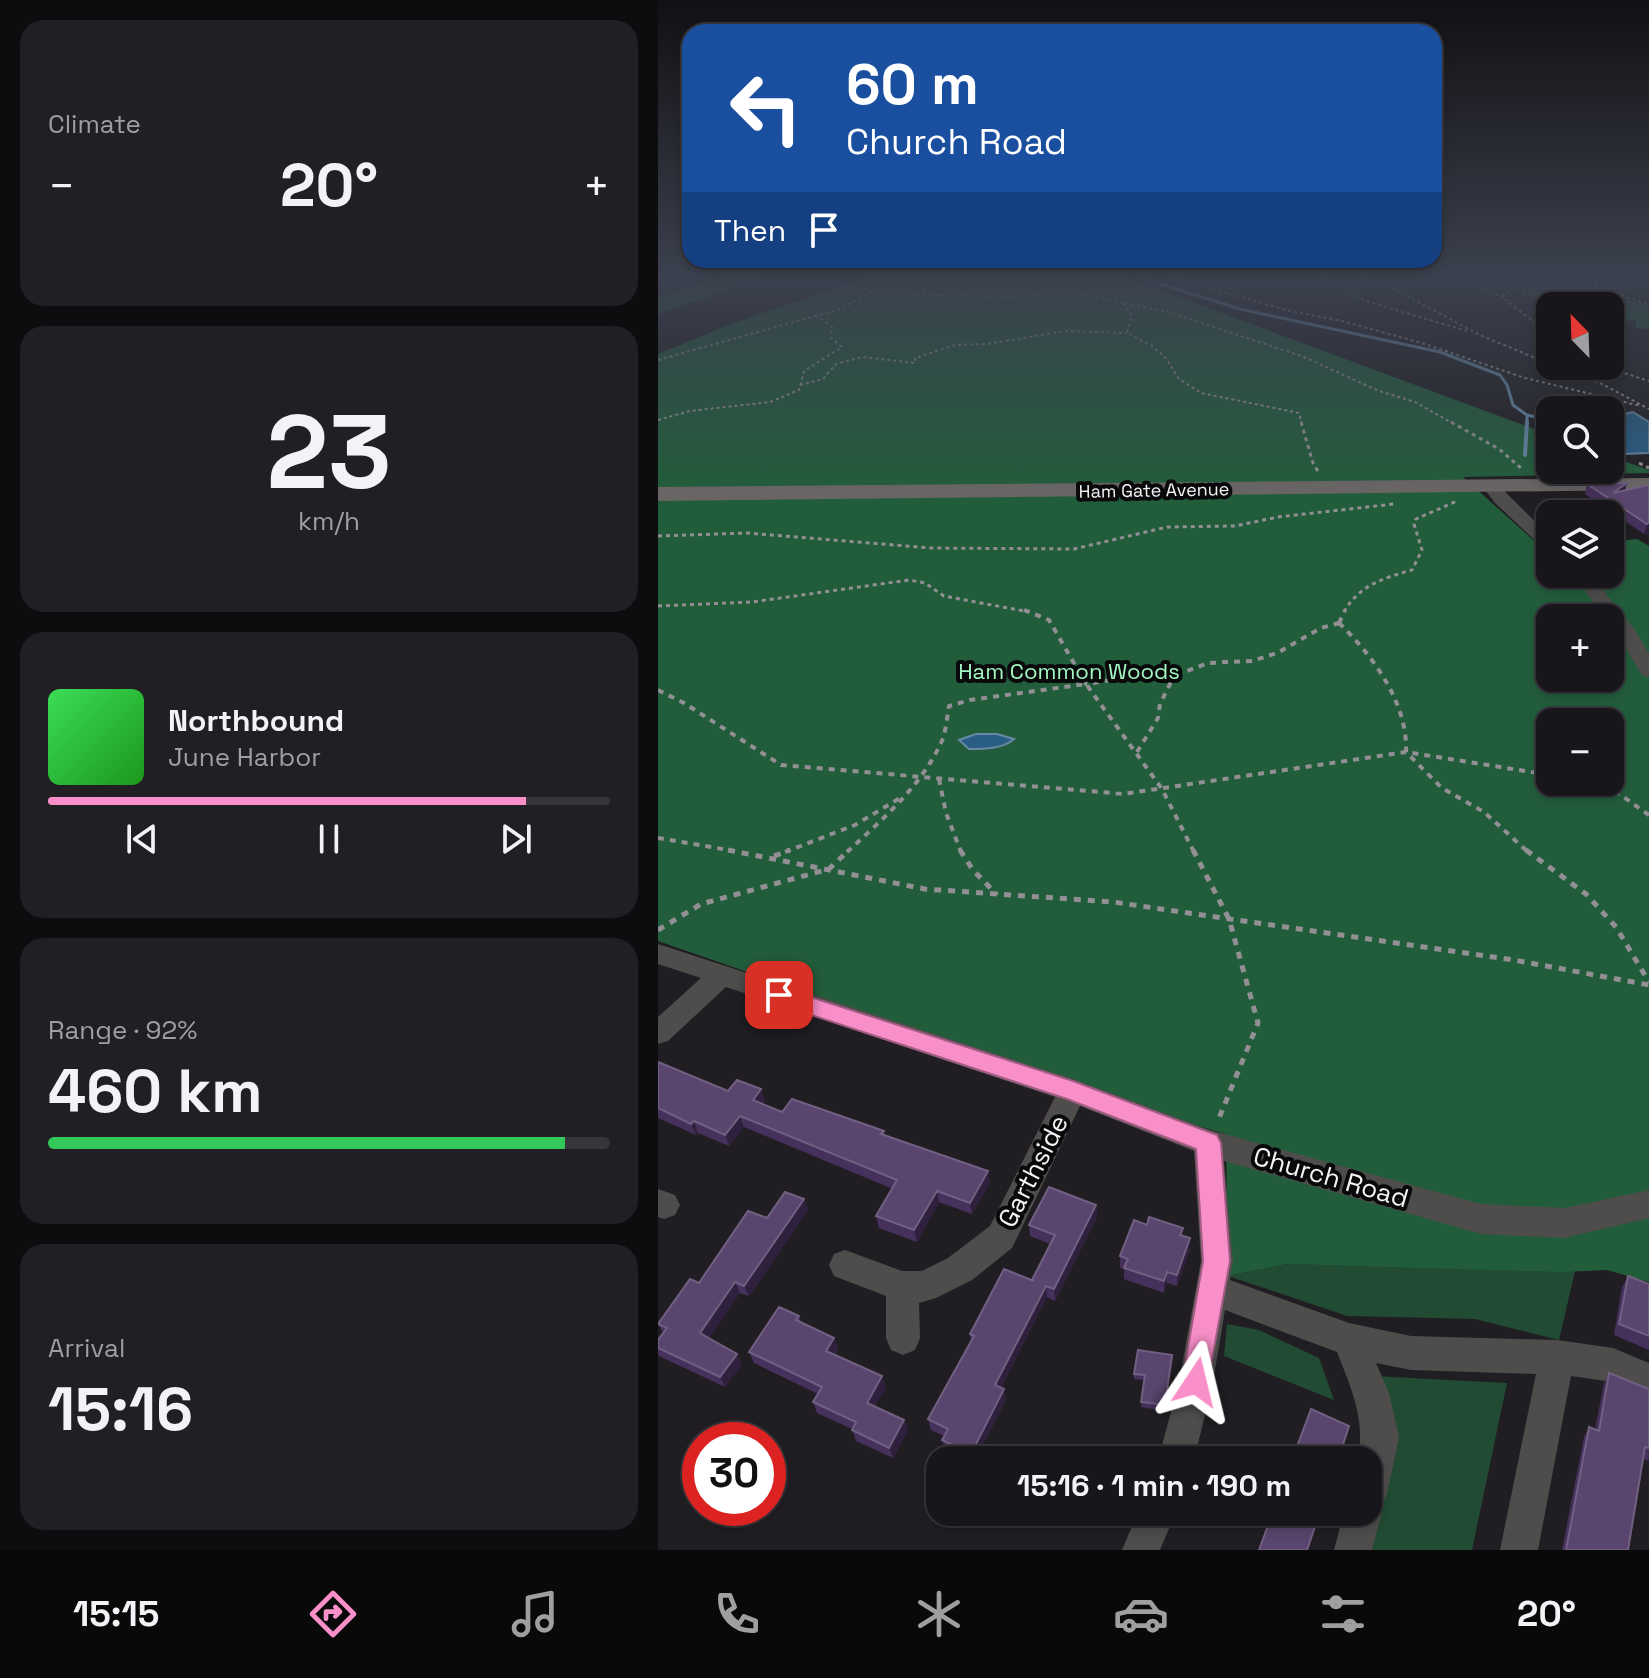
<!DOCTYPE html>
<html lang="en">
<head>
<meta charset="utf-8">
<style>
	:root { --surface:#18161a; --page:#211f23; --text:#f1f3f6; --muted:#9f9fa2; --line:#363539; --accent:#f98fc9 }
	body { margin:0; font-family:"Space Grotesk",sans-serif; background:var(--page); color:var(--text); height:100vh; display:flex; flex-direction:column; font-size:30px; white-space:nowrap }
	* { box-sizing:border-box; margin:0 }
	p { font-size:26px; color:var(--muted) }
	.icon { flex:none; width:44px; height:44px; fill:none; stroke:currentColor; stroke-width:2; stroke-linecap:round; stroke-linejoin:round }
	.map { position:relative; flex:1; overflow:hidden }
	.drawer { display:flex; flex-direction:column; gap:20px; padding:20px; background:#0d0c0e; width:658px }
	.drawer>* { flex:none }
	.hud { position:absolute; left:24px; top:24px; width:760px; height:244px; border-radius:24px; box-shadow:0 4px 12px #0003,0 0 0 2px var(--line); background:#1a4fa0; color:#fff; overflow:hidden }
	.needle { width:52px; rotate:337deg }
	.fabs { position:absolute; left:878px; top:292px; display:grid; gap:16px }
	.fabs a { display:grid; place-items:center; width:88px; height:88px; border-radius:16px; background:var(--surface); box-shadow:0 4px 12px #0003,0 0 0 2px var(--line); font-size:40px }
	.speed { position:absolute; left:24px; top:1422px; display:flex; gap:16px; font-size:40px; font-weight:700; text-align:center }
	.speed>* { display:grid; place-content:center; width:104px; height:104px; border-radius:50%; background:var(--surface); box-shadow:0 4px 12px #0003,0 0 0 2px var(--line); line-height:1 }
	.speed .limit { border:12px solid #d22; background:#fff; color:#111 }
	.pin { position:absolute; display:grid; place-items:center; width:68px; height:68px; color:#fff; margin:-34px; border-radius:16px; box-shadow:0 4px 12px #0006 }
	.me { position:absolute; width:88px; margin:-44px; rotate:10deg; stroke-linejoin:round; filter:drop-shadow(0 0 6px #0008) }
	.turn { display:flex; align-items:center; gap:28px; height:168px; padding:0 32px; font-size:36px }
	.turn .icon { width:104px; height:104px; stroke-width:2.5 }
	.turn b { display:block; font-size:56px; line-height:68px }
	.then { display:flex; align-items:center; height:76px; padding:0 32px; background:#0003; gap:16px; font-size:30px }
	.big { font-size:60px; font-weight:600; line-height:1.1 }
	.drawer .tile { flex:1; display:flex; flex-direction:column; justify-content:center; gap:12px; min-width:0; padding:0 28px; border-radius:24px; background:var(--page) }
	.drawer .dial { align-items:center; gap:0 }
	.dial b { font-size:104px; line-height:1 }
	.song { display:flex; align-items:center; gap:24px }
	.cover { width:96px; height:96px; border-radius:12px; background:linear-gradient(135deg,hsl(130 70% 55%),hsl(120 70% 35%)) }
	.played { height:8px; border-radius:4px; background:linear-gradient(90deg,var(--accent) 85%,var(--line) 85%) }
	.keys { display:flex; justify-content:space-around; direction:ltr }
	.heat { display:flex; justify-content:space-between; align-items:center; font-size:44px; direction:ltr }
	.charge { height:12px; border-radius:6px; background:linear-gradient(90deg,#34c759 92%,var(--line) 0) }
	.trip { position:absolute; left:268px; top:1446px; width:456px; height:80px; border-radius:24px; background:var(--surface); box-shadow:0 4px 12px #0003,0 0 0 2px var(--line); font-weight:600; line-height:80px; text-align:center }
	.tabs { display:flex; height:128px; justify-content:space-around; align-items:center; background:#0a090a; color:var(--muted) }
	.tabs .icon { width:56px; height:56px }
	.tabs .on { color:var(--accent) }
	.tabs b { font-size:36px; color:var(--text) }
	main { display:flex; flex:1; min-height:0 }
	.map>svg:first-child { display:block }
	.green { fill:#214b32 }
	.forest { fill:#225d3b; fill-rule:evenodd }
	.water { fill:#295d83; stroke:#668aa5; stroke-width:2 }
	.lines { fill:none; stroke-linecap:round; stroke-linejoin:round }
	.stream-far1 { stroke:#668aa5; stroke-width:3 }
	.stream { stroke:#668aa5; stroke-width:4 }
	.path-far3 { stroke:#929094; stroke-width:2; stroke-dasharray:3 3; stroke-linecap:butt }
	.path-far2 { stroke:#929094; stroke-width:3; stroke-dasharray:4 4; stroke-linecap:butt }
	.path-far1 { stroke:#929094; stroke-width:4; stroke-dasharray:6 6; stroke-linecap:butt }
	.path { stroke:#929094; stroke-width:5; stroke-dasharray:7 7; stroke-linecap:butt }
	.minor { fill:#4f4c4c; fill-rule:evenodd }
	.secondary { fill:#6a6565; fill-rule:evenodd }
	.wall { fill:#46315c }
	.shaded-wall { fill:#2f203e }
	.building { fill:#59456d; stroke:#716082; stroke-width:2 }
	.route { fill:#f98fc9; stroke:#a25d83; stroke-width:2 }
	.labels { text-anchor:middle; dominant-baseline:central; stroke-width:8; stroke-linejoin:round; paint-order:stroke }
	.far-street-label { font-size:18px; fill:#f3f2f5; stroke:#09080a }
	.park-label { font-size:22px; fill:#a2f8c1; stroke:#09080a }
	.near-street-label { font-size:26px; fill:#f3f2f5; stroke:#09080a }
</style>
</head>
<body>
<main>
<section class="drawer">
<div class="tile"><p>Climate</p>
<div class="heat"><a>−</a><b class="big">20°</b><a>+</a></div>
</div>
<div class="tile dial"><b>23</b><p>km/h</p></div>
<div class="tile">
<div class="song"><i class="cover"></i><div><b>Northbound</b><p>June Harbor</p></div></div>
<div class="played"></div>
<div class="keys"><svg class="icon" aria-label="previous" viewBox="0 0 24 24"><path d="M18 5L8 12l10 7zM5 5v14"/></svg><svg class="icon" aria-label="pause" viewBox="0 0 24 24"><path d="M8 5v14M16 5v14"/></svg><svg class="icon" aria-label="next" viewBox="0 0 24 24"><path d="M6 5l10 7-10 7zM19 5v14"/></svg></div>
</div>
<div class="tile"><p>Range · 92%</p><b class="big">460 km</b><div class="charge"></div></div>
<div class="tile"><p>Arrival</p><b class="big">15:16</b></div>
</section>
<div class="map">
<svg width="991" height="1550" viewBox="0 0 991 1550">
	<rect width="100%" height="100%" fill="#201e22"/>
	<!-- green -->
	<path class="green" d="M630 1264 917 1271 901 1340 817 1319 689 1316 570 1276Z
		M569 1324 601 1330 661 1358 676 1400 566 1356Z
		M714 1376 849 1383 814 1550H705L730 1448Z"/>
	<!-- forest -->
	<path class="forest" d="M69 276H111L0 314V297Z
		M214 276H464L892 435V470H952V456L991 470V473L805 477 883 547H892V574H952V542L979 539 991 546V1282L949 1270 905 1272 630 1264 570 1276 568 1134 490 1111 0 941V354L73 324ZM892 618H952V678H892ZM892 722H952V782H892Z
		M864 290 913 291 950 300 975 301 988 306 991 311V329L978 328 979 320 952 322V306H906L904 302 895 306H881L879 302 884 298 863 295Z"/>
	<!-- water -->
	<path class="water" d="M975 412 991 422V453L966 454 952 450V417Z
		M318 734H339L356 739C345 749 326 749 311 749L301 740Z"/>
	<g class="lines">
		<!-- stream-far1 -->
		<path class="stream-far1" d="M477 276 582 309 782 352 842 375 849 385 855 405 869 415 892 420
			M869 424V415"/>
		<!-- stream -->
		<path class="stream" d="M867 455 869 422"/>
		<!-- path-far3 -->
		<path class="path-far3" d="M509 276 628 310 684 321 767 344 867 378 983 406
			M661 276 711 302 809 331
			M699 276 732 287 822 335 892 364
			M793 276 844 297
			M908 276 944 288
			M981 279 991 287
			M854 288 858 284 857 276
			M952 291 991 305
			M465 303 474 315 469 333 494 346 508 358 521 379 543 393 641 413 644 424
			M892 334 844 297 854 288H974L979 284 980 276
			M0 360 182 309 212 293 351 297 413 292 511 312 646 357 721 391 757 402 796 424
			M897 366 944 384 991 409
			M944 366 991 381
			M142 385 165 379 178 364 204 357 257 363V358L297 345 329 344 407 331 469 333
			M0 420 32 411 112 402 141 390 146 371 184 347 173 338 174 327 159 316"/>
		<!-- path-far2 -->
		<path class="path-far2" d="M643 422 655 463 661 473
			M793 422 841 449 864 469
			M981 463 991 468
			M0 536 89 533 273 548 416 549 509 527 577 526 620 517 736 504
			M0 606 94 602 251 580 267 583 286 596 371 612
			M686 612C701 585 726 578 754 570L764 550 756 524 758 519 799 501"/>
		<!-- path-far1 -->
		<path class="path-far1" d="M366 610 391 620 428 684 473 677H513L550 663 594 661 619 653 663 628 681 623
			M681 623C715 656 750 703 748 752L784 788 826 812 870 852
			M681 623 687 610
			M0 690 26 703 123 765 465 794 748 752 892 775
			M479 752 500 718 502 704 515 678
			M281 779 288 813 303 852
			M935 782 947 784 991 815
			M0 838 82 852
			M127 852 197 825 242 798
			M189 852C224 820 263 786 283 743 288 732 289 718 291 706L312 700 428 684 504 789 536 852"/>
		<!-- path -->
		<path class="path" d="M70 850 267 889 455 902 856 960 991 985
			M302 850 315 870 339 895
			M535 850 571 919 600 1023 559 1123
			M868 850 928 894 958 927 991 982
			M116 856 132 850
			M0 930 43 904 171 869 191 850"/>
		<!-- minor -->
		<path class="minor" d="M833 482 839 484 892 536V550L886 549 837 503 825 487Z
			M914 574H932L977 630 991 654V677L984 675 952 623V618H948Z
			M0 944 415 1079 552 1130 823 1204 907 1208 991 1190V1218L907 1238 823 1234 566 1161 575 1261 572 1280 691 1323 753 1336 899 1340 955 1348 991 1363V1397L955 1382 913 1376 880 1550H842L878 1374 753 1370 718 1363 731 1393 741 1437 729 1494 722 1508 724 1512 714 1550H676L686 1512H710V1460H699C709 1422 693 1388 679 1352L567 1310 555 1382 536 1460H500L521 1382 543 1261 536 1151 422 1106 354 1248 314 1280 278 1298 261 1303 262 1338 257 1350 245 1355 233 1350 228 1338V1296L176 1276 171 1265 176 1254 187 1250 244 1271H264L290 1258 332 1226 397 1097 68 987 10 1041 0 1044V1017L43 978 0 964Z
			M0 1189 17 1195 22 1205 17 1215 6 1219 0 1217Z
			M480 1512H518L502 1550H464Z"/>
		<!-- secondary -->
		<path class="secondary" d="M991 478V490L0 501V487Z"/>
	</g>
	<!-- wall -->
	<path class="wall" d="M969 483 967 490 991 485V533L986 534 927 494 929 484Z
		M0 1062 70 1091 103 1089 107 1101 105 1104 124 1112 226 1131 227 1135 332 1182 314 1214 281 1202 259 1242 221 1228 218 1216 235 1189 86 1127 71 1146 40 1133 38 1135 0 1118Z
		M146 1199 150 1210 91 1296 82 1293 51 1338 84 1364 67 1387 1 1356 0 1354V1340L5 1333 0 1324 41 1283Z
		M438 1205 439 1217 397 1301 389 1297 343 1388 348 1400 317 1460H307L287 1450 284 1440 286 1436 273 1430 270 1419 313 1341 312 1334 374 1280 392 1244 372 1236 371 1225Z
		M489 1225 525 1228 524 1236 532 1250 519 1286 509 1283 506 1293 466 1279V1269L462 1268V1256Z
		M970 1276 991 1284V1350L956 1335 964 1287Z
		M141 1316 143 1323 176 1338 180 1349 177 1355 224 1376 228 1387 217 1406 246 1420 250 1430 235 1458 198 1441 194 1429 159 1413 155 1402 160 1394 96 1363 91 1352Z
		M514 1355 507 1411 483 1407 486 1380 476 1379V1374Z
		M951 1373 991 1389V1459L990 1461 985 1459 970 1550H904L926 1437 931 1427 937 1429 946 1384Z"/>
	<!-- shaded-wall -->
	<path class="shaded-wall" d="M969 483 966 493H955Z
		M991 523V533L986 534 989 524Z
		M103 1089 107 1101 99 1112 95 1100Z
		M82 1116 86 1127 71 1146 67 1135Z
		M36 1121 40 1133 38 1135 33 1124Z
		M330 1171 332 1182 314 1214 312 1203Z
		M279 1191 281 1202 259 1242 256 1230Z
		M146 1199 150 1210 91 1296 86 1286Z
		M438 1205 439 1217 397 1301 396 1289Z
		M532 1238V1250L519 1286V1275Z
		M509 1272V1283L506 1293V1281Z
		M77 1282 82 1293 47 1344 42 1333Z
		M388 1286 389 1297 339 1396 337 1385Z
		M176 1338 180 1349 172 1362 168 1351Z
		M79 1354 84 1364 67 1387 62 1377Z
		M224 1376 228 1387 213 1413 209 1403Z
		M346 1389 348 1400 317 1460H314L313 1454Z
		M246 1420 250 1430 235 1458 231 1448Z"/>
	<!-- building -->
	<path class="building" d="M969 483 955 493 991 485V523L989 524 929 484Z
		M0 1062 70 1091 79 1080 103 1089 95 1100 124 1112 134 1099 226 1131 223 1134 330 1171 312 1203 279 1191 256 1230 218 1216 239 1180 82 1116 67 1135 36 1121 33 1124 0 1108Z
		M391 1187 438 1205 396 1289 388 1286 337 1385 346 1389 313 1454 284 1440 290 1429 270 1419 316 1336 312 1334 346 1269 376 1281 374 1280 397 1235 371 1225Z
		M127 1192 146 1199 86 1286 77 1282 42 1333 79 1354 62 1377 0 1348V1340L9 1328 0 1324 32 1279 41 1283 90 1211 109 1218Z
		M491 1217 525 1228 522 1235 532 1238 519 1275 509 1272 506 1281 466 1268 470 1259 462 1256 476 1220 489 1225Z
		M970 1276 991 1284V1336L961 1324Z
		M121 1307 141 1316 138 1320 176 1338 168 1351 224 1376 209 1403 246 1420 231 1448 194 1430 198 1422 155 1402 164 1387 91 1352Z
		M480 1350 514 1355 507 1405 483 1402 487 1375 476 1374Z
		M951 1373 991 1389V1448L987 1447 970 1550H908L931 1427 941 1431Z
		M653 1409 691 1426 680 1460H634Z
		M615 1512H662L649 1550H601Z"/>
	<!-- sky -->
	<linearGradient id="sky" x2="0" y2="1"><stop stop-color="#121013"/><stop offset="0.56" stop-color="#3c414f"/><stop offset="1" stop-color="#3c414f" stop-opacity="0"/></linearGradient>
	<rect width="991" height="493" fill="url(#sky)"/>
	<!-- route -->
	<path class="route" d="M121 987 415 1081 559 1135 563 1143 572 1261 548 1392 538 1396 528 1392 524 1382 545 1261 538 1149 409 1099 114 1002 110 995 114 989Z"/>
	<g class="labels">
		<!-- far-street labels -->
		<g class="far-street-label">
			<text transform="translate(496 490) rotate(-1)">Ham Gate Avenue</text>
		</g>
		<!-- park labels -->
		<g class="park-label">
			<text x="411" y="671">Ham Common Woods</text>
		</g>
		<!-- near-street labels -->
		<g class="near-street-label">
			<text transform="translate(375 1171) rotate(-63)">Garthside</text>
			<text transform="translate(673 1177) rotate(16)">Church Road</text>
		</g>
	</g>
</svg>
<div class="fabs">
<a><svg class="needle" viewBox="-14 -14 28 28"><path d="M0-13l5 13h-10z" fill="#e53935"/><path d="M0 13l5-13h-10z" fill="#9f9fa2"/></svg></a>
<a><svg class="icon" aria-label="search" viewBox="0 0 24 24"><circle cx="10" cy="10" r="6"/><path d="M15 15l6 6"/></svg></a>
<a><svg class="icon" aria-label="layers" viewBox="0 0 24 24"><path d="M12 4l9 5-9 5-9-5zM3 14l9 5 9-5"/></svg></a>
<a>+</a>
<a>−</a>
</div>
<div class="speed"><div class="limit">30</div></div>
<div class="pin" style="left:121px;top:995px;background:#d93025"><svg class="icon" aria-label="arrive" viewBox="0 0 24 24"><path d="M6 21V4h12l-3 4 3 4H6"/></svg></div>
<svg class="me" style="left:538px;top:1382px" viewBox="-20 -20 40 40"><path d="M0-17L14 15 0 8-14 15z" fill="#f98fc9" stroke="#fff" stroke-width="4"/></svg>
<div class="trip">15:16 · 1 min · 190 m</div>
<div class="hud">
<div class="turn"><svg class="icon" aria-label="left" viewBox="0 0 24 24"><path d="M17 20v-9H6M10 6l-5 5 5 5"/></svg><div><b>60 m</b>Church Road</div></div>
<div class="then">Then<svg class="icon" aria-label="arrive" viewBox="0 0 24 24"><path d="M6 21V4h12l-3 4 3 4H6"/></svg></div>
</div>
</div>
</main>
<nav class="tabs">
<b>15:15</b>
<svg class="icon on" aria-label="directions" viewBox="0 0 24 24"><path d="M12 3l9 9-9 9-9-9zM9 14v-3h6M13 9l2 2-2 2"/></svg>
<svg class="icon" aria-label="music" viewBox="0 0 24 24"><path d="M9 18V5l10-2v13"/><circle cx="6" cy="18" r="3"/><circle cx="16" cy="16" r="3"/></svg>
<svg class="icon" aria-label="phone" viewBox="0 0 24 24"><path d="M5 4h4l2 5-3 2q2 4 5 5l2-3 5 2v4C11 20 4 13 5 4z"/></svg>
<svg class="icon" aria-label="climate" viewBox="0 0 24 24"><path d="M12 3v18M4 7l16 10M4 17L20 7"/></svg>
<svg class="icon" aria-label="car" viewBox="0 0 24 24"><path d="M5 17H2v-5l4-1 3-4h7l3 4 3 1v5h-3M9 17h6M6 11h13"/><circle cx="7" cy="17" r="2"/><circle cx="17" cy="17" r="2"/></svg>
<svg class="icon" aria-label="filters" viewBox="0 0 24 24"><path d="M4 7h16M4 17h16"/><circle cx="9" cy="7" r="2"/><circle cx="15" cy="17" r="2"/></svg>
<b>20°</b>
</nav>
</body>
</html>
